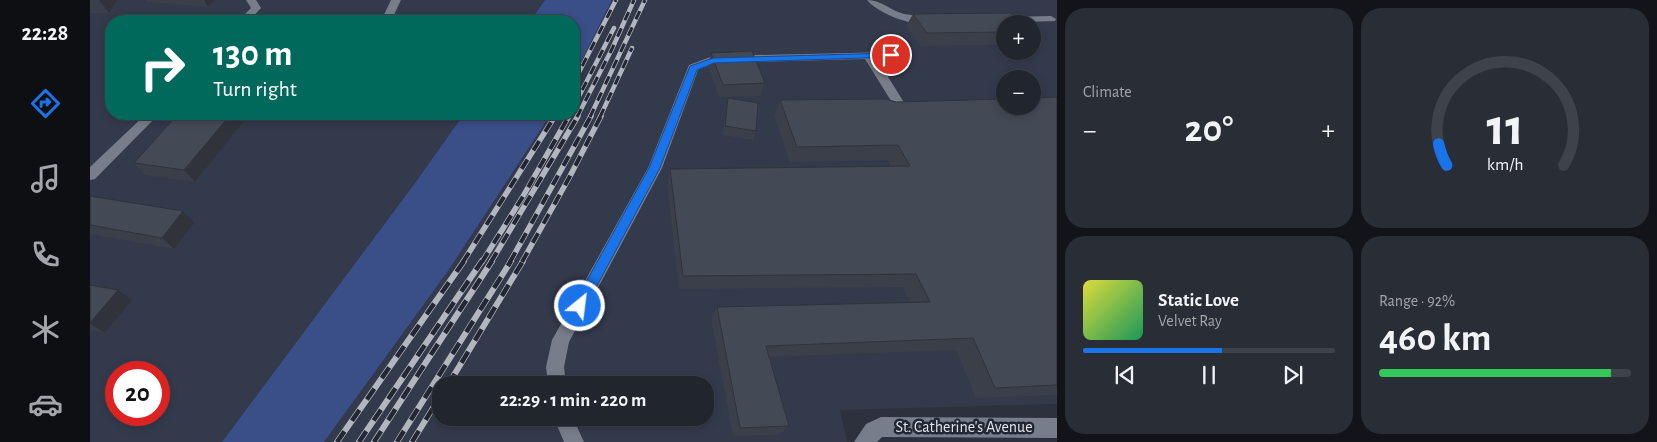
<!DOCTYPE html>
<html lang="en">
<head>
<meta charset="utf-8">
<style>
	:root { --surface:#21252e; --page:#292d36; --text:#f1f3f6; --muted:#a2a5aa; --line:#3e424a; --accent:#1a73e8 }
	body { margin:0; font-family:"Alegreya Sans",sans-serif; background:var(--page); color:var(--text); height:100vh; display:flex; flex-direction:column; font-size:19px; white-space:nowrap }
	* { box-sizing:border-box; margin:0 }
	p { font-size:16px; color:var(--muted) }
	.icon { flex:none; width:28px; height:28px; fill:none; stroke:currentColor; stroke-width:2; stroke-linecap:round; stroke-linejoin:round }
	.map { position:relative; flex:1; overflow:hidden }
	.panel { display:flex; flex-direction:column; gap:8px; padding:8px; background:#121419; width:600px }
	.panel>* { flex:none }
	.banner { position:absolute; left:15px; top:15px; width:475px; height:105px; border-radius:20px; box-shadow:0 2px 8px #0003,0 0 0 1px var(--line); background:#00695c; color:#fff; overflow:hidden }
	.fabs { position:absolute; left:906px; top:15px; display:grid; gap:10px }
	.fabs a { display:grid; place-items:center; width:45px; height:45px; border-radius:50%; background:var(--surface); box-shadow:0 2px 8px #0003,0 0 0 1px var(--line); font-size:25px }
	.speed { position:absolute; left:15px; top:361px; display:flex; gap:10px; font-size:25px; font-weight:700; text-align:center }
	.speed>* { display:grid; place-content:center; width:65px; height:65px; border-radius:50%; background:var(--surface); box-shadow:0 2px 8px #0003,0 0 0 1px var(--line); line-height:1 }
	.speed .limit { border:8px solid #d22; background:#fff; color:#111 }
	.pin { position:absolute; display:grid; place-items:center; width:42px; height:42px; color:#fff; margin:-21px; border:2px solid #fff; border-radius:50%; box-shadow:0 1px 5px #0007 }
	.me { position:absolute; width:55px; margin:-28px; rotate:29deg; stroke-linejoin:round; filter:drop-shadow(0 0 4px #0008) }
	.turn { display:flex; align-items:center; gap:18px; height:105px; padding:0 25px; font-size:22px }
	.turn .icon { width:65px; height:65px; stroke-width:2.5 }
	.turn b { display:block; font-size:35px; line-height:42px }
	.big { font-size:38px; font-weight:600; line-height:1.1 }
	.panel .card { flex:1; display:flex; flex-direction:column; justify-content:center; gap:8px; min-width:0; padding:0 18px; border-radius:20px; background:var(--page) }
	.panel .dial { align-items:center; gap:0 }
	.dial svg { height:130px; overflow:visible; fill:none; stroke:var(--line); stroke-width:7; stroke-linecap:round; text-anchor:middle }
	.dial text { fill:var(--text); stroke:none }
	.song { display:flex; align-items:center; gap:15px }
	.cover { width:60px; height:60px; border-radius:8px; background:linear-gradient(135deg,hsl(60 70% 55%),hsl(150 70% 35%)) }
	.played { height:5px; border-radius:2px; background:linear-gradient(90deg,var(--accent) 55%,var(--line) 55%) }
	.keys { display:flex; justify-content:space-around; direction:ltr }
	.heat { display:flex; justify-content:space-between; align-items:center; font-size:28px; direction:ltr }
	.charge { height:8px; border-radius:4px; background:linear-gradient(90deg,#34c759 92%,var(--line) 0) }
	.panel .tiles { flex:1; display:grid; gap:8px; grid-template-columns:repeat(2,1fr) }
	.trip { position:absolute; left:342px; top:376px; width:282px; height:50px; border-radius:20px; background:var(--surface); box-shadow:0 2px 8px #0003,0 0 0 1px var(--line); font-weight:600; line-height:50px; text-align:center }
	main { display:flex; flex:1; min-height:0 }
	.dock { display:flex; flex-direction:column; width:90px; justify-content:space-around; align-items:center; background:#0d0f12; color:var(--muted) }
	.dock .icon { width:35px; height:35px }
	.dock .active { color:var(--accent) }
	.dock b { font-size:22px; color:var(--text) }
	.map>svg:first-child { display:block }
	.built { fill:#333a4c; fill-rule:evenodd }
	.green { fill:#3a4f88 }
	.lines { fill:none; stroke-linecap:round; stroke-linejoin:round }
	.minor { fill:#777d8b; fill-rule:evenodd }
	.rail-far2-casing { stroke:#b2b6bf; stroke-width:4.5 }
	.rail-far1-casing { stroke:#b2b6bf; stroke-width:5.5 }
	.rail-casing { stroke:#b2b6bf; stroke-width:6 }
	.rail-far2 { stroke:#222733; stroke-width:3; stroke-dasharray:9; stroke-linecap:butt }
	.rail-far1 { stroke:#222733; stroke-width:4; stroke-dasharray:11; stroke-linecap:butt }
	.rail { stroke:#222733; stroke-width:4.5; stroke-dasharray:13; stroke-linecap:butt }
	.wall { fill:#3a3f4a }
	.shaded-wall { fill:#30333c }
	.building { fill:#444956; stroke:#30333c }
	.route { fill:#1a73e8; stroke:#114b97 }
	.labels { text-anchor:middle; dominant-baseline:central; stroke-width:5; stroke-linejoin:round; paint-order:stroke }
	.near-street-label { font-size:16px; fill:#dfe3eb; stroke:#222733 }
</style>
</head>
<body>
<main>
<nav class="dock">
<b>22:28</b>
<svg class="icon active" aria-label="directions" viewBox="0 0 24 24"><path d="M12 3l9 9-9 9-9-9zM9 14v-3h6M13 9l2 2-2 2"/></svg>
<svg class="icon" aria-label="music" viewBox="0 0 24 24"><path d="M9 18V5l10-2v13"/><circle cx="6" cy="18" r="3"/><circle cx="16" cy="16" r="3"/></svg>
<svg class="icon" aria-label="phone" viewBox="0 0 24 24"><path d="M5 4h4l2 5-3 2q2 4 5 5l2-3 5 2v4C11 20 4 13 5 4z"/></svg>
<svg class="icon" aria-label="climate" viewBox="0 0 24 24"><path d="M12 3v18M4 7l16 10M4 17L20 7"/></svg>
<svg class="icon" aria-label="car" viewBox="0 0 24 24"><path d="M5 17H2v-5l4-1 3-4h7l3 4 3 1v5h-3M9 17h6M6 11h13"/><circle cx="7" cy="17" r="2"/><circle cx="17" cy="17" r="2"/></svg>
</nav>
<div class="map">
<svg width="967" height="442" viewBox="0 0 967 442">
	<rect width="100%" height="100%" fill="#2c313d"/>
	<!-- built -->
	<path class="built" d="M0 0H455L440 21H21V114H374L325 183 132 442H0ZM26 372H69V415H26Z
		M522 0H967V404L750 410 757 442H234L358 271 461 114H484V76ZM915 24H942V51H915ZM915 79H942V106H915ZM351 385H616V418H351Z"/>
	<!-- green -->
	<path class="green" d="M455 0H522L484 76V21H440Z
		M374 114H461L358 271 234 442H132L325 183Z"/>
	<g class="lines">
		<!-- minor -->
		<path class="minor" d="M156 0H166L171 8 159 21H148L161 8Z
			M301 0H311L301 21H291Z
			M777 0C792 0 799 10 814 14 823 16 838 14 845 20 832 32 787 13 777 0Z
			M961 16 966 19 965 21 908 23 903 20 908 17Z
			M801 52 805 53 807 55 805 57 787 59 818 109 812 113 808 112 775 59 625 63 608 70 572 168 479 342 474 367 476 385H458L456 367 462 340 558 168 599 65 623 56Z
			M56 114H69L5 179 0 180V167Z
			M791 417 967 418V438L792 437 787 442H764L776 424Z
			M464 418H483L494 442H474Z"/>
		<defs>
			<path id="rail-far2" d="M484 82 526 0
				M484 106 524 28
				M464 117 466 114
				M478 117 480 114
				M487 117 522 49 544 0
				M500 117 555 0
				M510 117 542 48"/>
			<path id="rail-far1" d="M373 262 465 116
				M392 262 432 198 479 116
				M401 262 488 116
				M420 262 501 116
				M432 262 479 178 511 116"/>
			<path id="rail" d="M358 385 433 261
				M247 442 374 261
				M269 442 392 261
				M284 442 402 261
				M307 442 421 261
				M322 442 351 395"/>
		</defs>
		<!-- rail-far2 casing -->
		<use href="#rail-far2" class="rail-far2-casing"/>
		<!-- rail-far1 casing -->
		<use href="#rail-far1" class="rail-far1-casing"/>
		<!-- rail casing -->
		<use href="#rail" class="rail-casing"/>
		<!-- rail-far2 -->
		<use href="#rail-far2" class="rail-far2"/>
		<!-- rail-far1 -->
		<use href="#rail-far1" class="rail-far1"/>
		<!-- rail -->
		<use href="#rail" class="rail"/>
	</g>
	<!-- wall -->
	<path class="wall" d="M0 0H28L19 13H0Z
		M56 0H125L118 7 57 2Z
		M823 14 915 24V45L830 46 816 26Z
		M621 53 675 83 671 96 629 97 618 65Z
		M967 97V395L886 398 866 350 679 357 699 426 689 435 643 436 621 319 627 307 820 303 813 287 589 289 577 184 580 169 801 166 798 160 700 162 684 115 690 100 806 102Z
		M638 98 666 131 663 140 632 135 636 107Z
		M155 120 105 182 55 175 44 163Z
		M0 196 104 223 84 249 0 234Z
		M0 285 28 290 42 300 15 333 0 330Z"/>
	<!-- shaded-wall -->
	<path class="shaded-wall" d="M9 0H28L19 13Z
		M114 0H125L118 7Z
		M141 114H150L155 120 105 182 94 170Z
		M93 211 104 223 84 249 72 238Z
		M28 290 42 300 15 333 0 324V323Z"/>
	<!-- building -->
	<path class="building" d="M921 13 932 24H915V32L837 33 823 14Z
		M662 51 675 83 633 85 621 53Z
		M967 97V385L905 388 883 338 676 346 699 426 650 428 627 307 840 302 826 274 593 276 580 169 820 166 808 145 707 147 690 100 796 99 806 102 915 99V106H942V98Z
		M638 98 668 103 666 131 635 126Z
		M88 114H141L94 170 44 163Z
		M0 196 93 211 72 238 0 225Z
		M0 285 28 290 0 323Z"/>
	<!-- route -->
	<path class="route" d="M801 53H804V57L624 63 607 70 570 168 494 310 490 311 485 310 483 306 485 302 559 168 600 66 623 58Z"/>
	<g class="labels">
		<!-- near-street labels -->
		<g class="near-street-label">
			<text x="874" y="427">St. Catherine's Avenue</text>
		</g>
	</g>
</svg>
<div class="fabs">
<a>+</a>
<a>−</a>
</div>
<div class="speed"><div class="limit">20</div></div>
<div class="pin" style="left:801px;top:55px;background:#d93025"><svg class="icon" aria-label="arrive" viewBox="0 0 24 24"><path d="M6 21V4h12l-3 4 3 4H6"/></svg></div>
<svg class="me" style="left:490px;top:306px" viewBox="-20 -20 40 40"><circle r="17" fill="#1a73e8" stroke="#fff" stroke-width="3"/><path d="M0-11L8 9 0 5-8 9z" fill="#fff"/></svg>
<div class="trip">22:29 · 1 min · 220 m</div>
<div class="banner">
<div class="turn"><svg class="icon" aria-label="right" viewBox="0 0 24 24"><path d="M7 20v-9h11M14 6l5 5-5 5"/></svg><div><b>130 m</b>Turn right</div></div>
</div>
</div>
<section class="panel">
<div class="tiles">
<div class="card"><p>Climate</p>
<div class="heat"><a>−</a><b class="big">20°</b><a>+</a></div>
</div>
<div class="card dial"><svg viewBox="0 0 100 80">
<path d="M14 69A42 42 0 1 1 86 69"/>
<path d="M14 69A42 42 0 0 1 9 56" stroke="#1a73e8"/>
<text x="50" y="56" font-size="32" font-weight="700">11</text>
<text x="50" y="72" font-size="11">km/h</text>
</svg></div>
<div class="card">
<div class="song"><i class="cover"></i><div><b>Static Love</b><p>Velvet Ray</p></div></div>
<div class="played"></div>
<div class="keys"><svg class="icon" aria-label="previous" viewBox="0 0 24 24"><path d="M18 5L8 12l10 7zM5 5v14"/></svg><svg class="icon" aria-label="pause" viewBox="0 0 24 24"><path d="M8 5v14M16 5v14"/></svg><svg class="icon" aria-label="next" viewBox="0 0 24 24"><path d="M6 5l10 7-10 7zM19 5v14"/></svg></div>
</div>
<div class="card"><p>Range · 92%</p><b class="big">460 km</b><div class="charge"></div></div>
</div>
</section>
</main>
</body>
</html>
